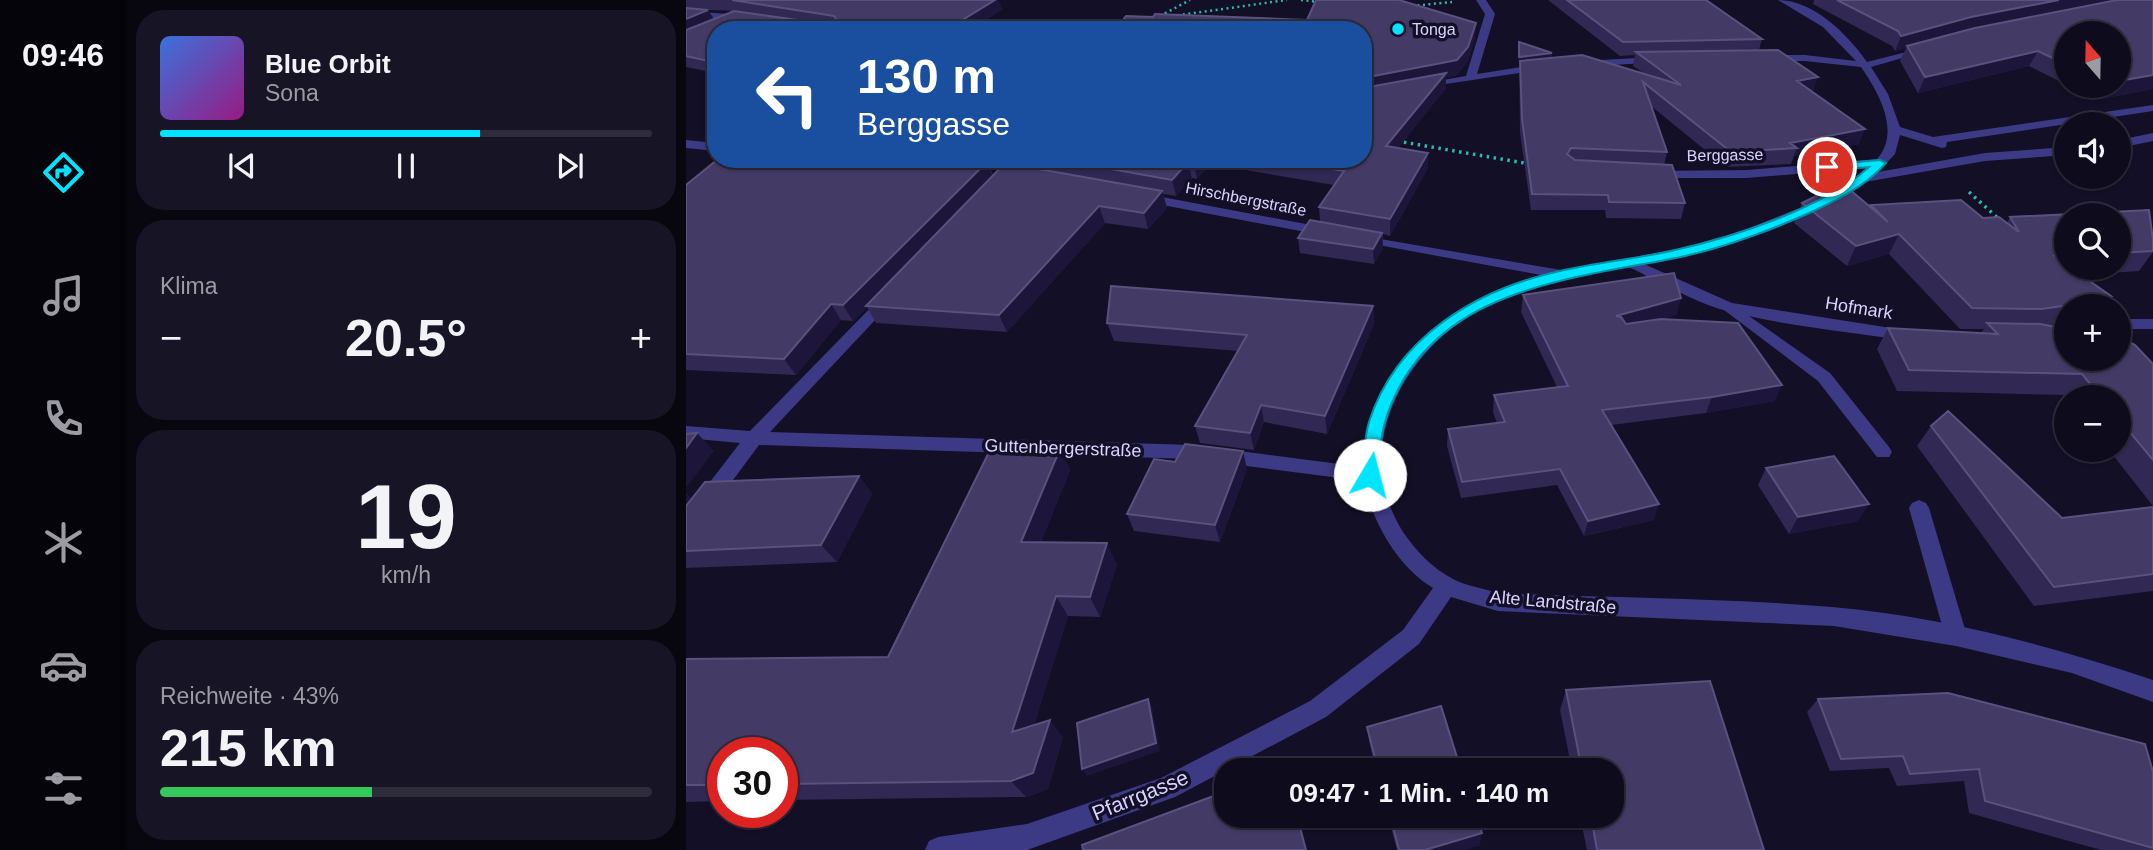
<!DOCTYPE html>
<html lang="de">
<head>
<meta charset="utf-8">
<style>
	:root { --surface:#0e0b1c; --page:#171425; --text:#f1f3f6; --muted:#9b9ba3; --line:#2e2b3b; --accent:#00e5ff }
	body { margin:0; font-family:Arial,sans-serif; background:var(--page); color:var(--text); height:100vh; display:flex; flex-direction:column; font-size:26px; white-space:nowrap }
	* { box-sizing:border-box; margin:0 }
	p { font-size:23px; color:var(--muted) }
	.icon { flex:none; width:38px; height:38px; fill:none; stroke:currentColor; stroke-width:2; stroke-linecap:round; stroke-linejoin:round }
	.map { position:relative; flex:1; overflow:hidden }
	.sheet { display:flex; flex-direction:column; gap:10px; padding:10px; background:#08060f; width:560px }
	.sheet>* { flex:none }
	.guide { position:absolute; left:21px; top:21px; width:665px; height:147px; border-radius:28px; box-shadow:0 2px 5px #0004,0 0 0 2px var(--line); background:#1a4fa0; color:#fff; overflow:hidden }
	.needle { width:46px; rotate:340deg }
	.controls { position:absolute; left:1368px; top:21px; display:grid; gap:14px }
	.controls a { display:grid; place-items:center; width:77px; height:77px; border-radius:50%; background:var(--surface); box-shadow:0 2px 5px #0004,0 0 0 2px var(--line); font-size:35px }
	.speed { position:absolute; left:21px; top:737px; display:flex; gap:14px; font-size:35px; font-weight:700; text-align:center }
	.speed>* { display:grid; place-content:center; width:91px; height:91px; border-radius:50%; background:var(--surface); box-shadow:0 2px 5px #0004,0 0 0 2px var(--line); line-height:1 }
	.speed .limit { border:10px solid #d22; background:#fff; color:#111 }
	.pin { position:absolute; display:grid; place-items:center; width:60px; height:60px; color:#fff; margin:-30px; border:4px solid #fff; border-radius:50%; box-shadow:0 2px 7px #0007 }
	.me { position:absolute; width:77px; margin:-38px; rotate:8deg; stroke-linejoin:round; filter:drop-shadow(0 0 5px #0008) }
	.turn { display:flex; align-items:center; gap:24px; height:147px; padding:0 35px; font-size:32px }
	.turn .icon { width:91px; height:91px; stroke-width:2.5 }
	.turn b { display:block; font-size:49px; line-height:60px }
	.big { font-size:52px; font-weight:700; line-height:1.1 }
	.sheet .tile { flex:1; display:flex; flex-direction:column; justify-content:center; gap:10px; min-width:0; padding:0 24px; border-radius:28px; background:var(--page) }
	.sheet .dial { align-items:center; gap:0 }
	.dial b { font-size:91px; line-height:1 }
	.song { display:flex; align-items:center; gap:21px }
	.cover { width:84px; height:84px; border-radius:10px; background:linear-gradient(135deg,hsl(220 70% 55%),hsl(310 70% 35%)) }
	.played { height:7px; border-radius:4px; background:linear-gradient(90deg,var(--accent) 65%,var(--line) 65%) }
	.keys { display:flex; justify-content:space-around; direction:ltr }
	.heat { display:flex; justify-content:space-between; align-items:center; font-size:38px; direction:ltr }
	.charge { height:10px; border-radius:5px; background:linear-gradient(90deg,#34c759 43%,var(--line) 0) }
	.trip { position:absolute; left:528px; top:758px; width:410px; height:70px; border-radius:28px; background:var(--surface); box-shadow:0 2px 5px #0004,0 0 0 2px var(--line); font-weight:700; line-height:70px; text-align:center }
	main { display:flex; flex:1; min-height:0 }
	.dock { display:flex; flex-direction:column; width:126px; justify-content:space-around; align-items:center; background:#06040b; color:var(--muted) }
	.dock .icon { width:49px; height:49px }
	.dock .on { color:var(--accent) }
	.dock b { font-size:32px; color:var(--text) }
	.map>svg:first-child { display:block }
	.lines { fill:none; stroke-linecap:round; stroke-linejoin:round }
	.path-far1 { stroke:#2fb8b0; stroke-width:2.5; stroke-dasharray:2 3.5; stroke-linecap:butt }
	.path { stroke:#2fb8b0; stroke-width:3.5; stroke-dasharray:2.5 4.5; stroke-linecap:butt }
	.lane { fill:#3d3a85; fill-rule:evenodd }
	.street { fill:#3d3a85; fill-rule:evenodd }
	.wall { fill:#312854; fill-rule:evenodd }
	.shaded-wall { fill:#1d163a }
	.building { fill:#433a66; stroke:#5a527e; stroke-width:2 }
	.route { fill:#00e5ff; stroke:#0095a6; stroke-width:2 }
	.poi-dot { fill:#00e5ff; stroke:#130f26; stroke-width:2.5 }
	.labels { text-anchor:middle; dominant-baseline:central; stroke-width:7; stroke-linejoin:round; paint-order:stroke }
	.far-poi-label { font-size:16px; fill:#d9d4ff; stroke:#130f26; text-anchor:start }
	.far-street-label { font-size:16px; fill:#d9d4ff; stroke:#130f26 }
	.street-label { font-size:18px; fill:#d9d4ff; stroke:#130f26 }
	.near-street-label { font-size:21px; fill:#d9d4ff; stroke:#130f26 }
</style>
</head>
<body>
<main>
<nav class="dock">
<b>09:46</b>
<svg class="icon on" aria-label="directions" viewBox="0 0 24 24"><path d="M12 3l9 9-9 9-9-9zM9 14v-3h6M13 9l2 2-2 2"/></svg>
<svg class="icon" aria-label="music" viewBox="0 0 24 24"><path d="M9 18V5l10-2v13"/><circle cx="6" cy="18" r="3"/><circle cx="16" cy="16" r="3"/></svg>
<svg class="icon" aria-label="phone" viewBox="0 0 24 24"><path d="M5 4h4l2 5-3 2q2 4 5 5l2-3 5 2v4C11 20 4 13 5 4z"/></svg>
<svg class="icon" aria-label="climate" viewBox="0 0 24 24"><path d="M12 3v18M4 7l16 10M4 17L20 7"/></svg>
<svg class="icon" aria-label="car" viewBox="0 0 24 24"><path d="M5 17H2v-5l4-1 3-4h7l3 4 3 1v5h-3M9 17h6M6 11h13"/><circle cx="7" cy="17" r="2"/><circle cx="17" cy="17" r="2"/></svg>
<svg class="icon" aria-label="filters" viewBox="0 0 24 24"><path d="M4 7h16M4 17h16"/><circle cx="9" cy="7" r="2"/><circle cx="15" cy="17" r="2"/></svg>
</nav>
<section class="sheet">
<div class="tile">
<div class="song"><i class="cover"></i><div><b>Blue Orbit</b><p>Sona</p></div></div>
<div class="played"></div>
<div class="keys"><svg class="icon" aria-label="previous" viewBox="0 0 24 24"><path d="M18 5L8 12l10 7zM5 5v14"/></svg><svg class="icon" aria-label="pause" viewBox="0 0 24 24"><path d="M8 5v14M16 5v14"/></svg><svg class="icon" aria-label="next" viewBox="0 0 24 24"><path d="M6 5l10 7-10 7zM19 5v14"/></svg></div>
</div>
<div class="tile"><p>Klima</p>
<div class="heat"><a>−</a><b class="big">20.5°</b><a>+</a></div>
</div>
<div class="tile dial"><b>19</b><p>km/h</p></div>
<div class="tile"><p>Reichweite · 43%</p><b class="big">215 km</b><div class="charge"></div></div>
</section>
<div class="map">
<svg width="1467" height="850" viewBox="0 0 1467 850">
	<rect width="100%" height="100%" fill="#130f26"/>
	<g class="lines">
		<!-- path-far1 -->
		<path class="path-far1" d="M615 0 633 2
			M726 6 766 2
			M474 16 504 0
			M486 16 601 0"/>
		<!-- path -->
		<path class="path" d="M711 141 844 164
			M1283 192 1315 221"/>
		<!-- lane -->
		<path class="lane" d="M1043 302 1144 373 1203 447 1206 452 1203 457H1191L1132 381 1038 310 1035 307 1038 304Z
			M1233 500 1240 503 1243 508 1281 636 1278 643 1270 646 1262 643 1259 636 1223 508 1226 503Z"/>
		<!-- street -->
		<path class="street" d="M790 0H800L809 14 791 74 854 64 859 67 854 70 733 88V84L780 76 799 14Z
			M1092 0C1128 0 1162 35 1181 62L1244 46V50L1185 67 1202 94 1214 127 1247 137 1467 105V111L1261 142 1260 147 1256 148 1214 135 1209 154 1192 172 1299 153 1381 147V155L1299 161 1179 182 1125 213 1084 231 1019 251 958 264 1046 303 1224 331 1232 336 1230 340 1224 341C1165 332 1099 326 1041 311 1015 305 989 289 964 278 957 274 947 268 940 267 923 265 899 274 883 278 842 286 800 301 767 327 704 378 671 459 717 532 730 551 746 568 767 579 780 586 797 588 812 593 923 598 1036 598 1146 607 1254 616 1365 646 1467 680V702L1386 673 1270 646 1148 626 812 611 765 597 733 644 640 717 489 797 341 850H239L243 841 252 837 341 824 475 778 624 701 717 630 747 588C711 566 687 523 677 481L506 459 73 445 7 534 0 536V513L54 443 0 438V426L64 431 196 296H206L209 299 206 302 84 432 506 445 676 467C679 367 766 299 855 275L676 242 671 241V235L875 270 993 249 1053 232 1116 207 1155 186 1183 168 1061 178H967L961 174 963 171 1061 170 1191 159C1215 132 1193 93 1175 67L1119 61H1082L1077 58 1082 55H1119L1170 61 1137 27Z
			M0 11 59 15 64 18 59 21 0 17Z
			M970 57 975 60 974 62 896 67 891 64 896 61Z
			M1467 133V141L1433 148V140Z
			M0 140 30 143V151L0 148Z
			M455 193 641 228 648 232 641 236 450 200 448 197Z
			M1433 319H1467V329H1433Z"/>
	</g>
	<!-- wall -->
	<path class="wall" d="M0 0H312L316 10 30 30V73L0 67ZM22 10 53 11 78 15 28 19Z
		M862 0H1020L1076 39 1073 50 1126 92 1173 144 1108 156 1105 164 1040 167 965 106 981 152 978 165 999 203 995 219 920 218 919 210H845L834 133 833 42 866 53V58L959 74 947 66 949 55 934 56Z
		M1128 0H1467V89L1409 100 1382 86H1433L1381 33V85L1343 66 1232 93 1214 61 1220 48 1209 51 1206 46 1127 4Z
		M789 37 782 61 771 75 760 77V88L712 148 742 168 704 236 697 234V248L688 264 614 253 612 238 634 222 633 207 648 185 524 164 511 179 506 178 490 196 477 194 481 208 462 229 419 223 321 332 190 323 181 307 167 321 155 320 110 375 0 370V185L79 162 130 159H677ZM302 163 317 165 307 175Z
		M1156 183 1185 207V205L1275 200 1297 218 1313 217 1321 223 1324 217 1463 210 1467 240V252L1453 271 1394 275 1425 296 1417 306H1381V324L1366 326 1381 329V359H1433V328L1441 337 1442 341 1449 345 1467 364V506L1423 450H1433V397H1381L1379 395 1211 391 1191 349 1202 328 1295 333 1298 329H1274L1203 254 1161 266 1108 223 1116 203ZM1381 215H1433V268H1381Z
		M837 295 995 298 990 315 975 319 1089 401 1020 413 925 425 968 520 898 536 871 485 775 498 761 446 762 429 811 423 807 412 808 395 871 387 835 312Z
		M687 306 688 324 641 434 578 422 568 450 514 443 509 426 552 351 428 341 421 323Z
		M1245 426 1376 518 1467 507V591L1348 606 1231 446Z
		M1080 468 1172 521 1103 534 1072 485Z
		M561 469 534 542 448 531 441 514Z
		M384 470 355 542 431 564 414 617 382 616 348 725 377 737 362 789 340 797 96 800V752H37V801L0 802V659L202 657Z
		M173 476 186 494 151 562 0 568V494L6 499Z
		M880 690 1078 850H901L894 816H926V770H886L874 710Z
		M1132 699 1467 772V850H1415L1283 813 1278 781 1211 786 1203 768 1144 771 1121 712Z
		M681 727 775 770H690L683 741Z
		M702 816H790L794 845 777 850H711Z"/>
	<!-- shaded-wall -->
	<path class="shaded-wall" d="M309 0H312L316 10 284 30H260Z
		M1373 0H1438L1221 46 1220 48 1209 51 1215 36 1285 17Z
		M22 10 29 21 0 33V19Z
		M790 23 789 37 782 61 771 75 760 77V88L701 162 677 93V78Z
		M1352 51 1343 66 1232 93 1239 77Z
		M866 53 865 61 833 65V57Z
		M30 57V72L22 61Z
		M1467 75V89L1409 100 1418 86H1433V81Z
		M1132 77 1127 92 1111 81Z
		M1179 129 1173 144 1108 156 1111 148 1104 143Z
		M742 153V168L704 236V219Z
		M64 159H80L72 178 62 163Z
		M511 159H523L524 164 511 179 508 163Z
		M301 162 307 177 180 306 181 307 167 321 157 305Z
		M502 162 506 178 490 196 486 180Z
		M476 191 481 208 462 229 458 213Z
		M413 206 419 223 321 332 313 315Z
		M696 233 697 248 688 264 687 249Z
		M1213 234 1203 254 1161 266 1170 246Z
		M995 298 990 315 926 333 930 316Z
		M145 304 155 320 110 375 98 359Z
		M687 306 688 324 641 434 639 416Z
		M1096 385 1089 401 1020 413 1026 397Z
		M575 405 578 422 568 450 564 433Z
		M11 433 28 451 0 488V448Z
		M374 449 384 470 347 562 335 542Z
		M557 451 561 469 534 542 529 525Z
		M173 476 186 494 151 562 135 545Z
		M0 494 7 500 0 509Z
		M973 504 968 520 898 536 902 521Z
		M1183 504 1172 521 1103 534 1112 517Z
		M421 543 431 564 414 617 404 597Z
		M370 596 382 616 341 749 326 732Z
		M462 699 466 707 474 751 401 776 396 769Z
		M364 720 377 737 362 789 340 797 325 781Z
		M796 833 794 845 777 850H739Z"/>
	<!-- building -->
	<path class="building" d="M46 0H309L260 30H30V57L22 61 0 56V30L48 11 119 21H147L150 19 148 16Z
		M630 0H713L790 23 782 47 771 60 677 78V30H392L394 27 430 29 440 16 467 17 469 14 621 20Z
		M881 0H1020L1076 39 937 42Z
		M1151 0H1373L1285 17 1215 36 1212 31Z
		M1431 0H1467V75L1433 81V33H1381V65L1352 51 1239 77 1221 46 1289 28Z
		M0 8 22 10 0 19Z
		M833 42 866 53 833 57Z
		M1092 50 1132 77 1111 81 1179 129 1104 143 1111 148 1045 152 957 82 981 152 885 148 881 154 889 160 986 165 999 203 923 202 922 195 846 194 836 119 834 61 896 55 995 85 950 52Z
		M760 73 700 146 742 153 704 219 633 207 658 171 586 159H677V88Z
		M32 159H64L62 163 130 159H283L301 162 157 305 145 304 98 359 0 354V185Z
		M369 159H511L508 163 502 162 486 180Z
		M319 163 476 191 458 213 413 206 313 315 180 306Z
		M1156 183 1202 222 1185 205 1275 200 1297 218 1313 217 1333 232 1324 217 1463 210 1467 240V251L1433 253V215H1381V256H1369L1381 265V268H1385L1425 296 1405 298 1413 306H1398V303L1355 309 1286 308 1213 234 1170 246 1116 203Z
		M624 220 696 233 687 249 612 238Z
		M988 273 995 298 930 316 935 317 940 324 975 319 1052 323 1096 385 1026 397 916 410 973 504 902 521 874 469 776 482 762 429 819 422 808 395 882 386 837 295Z
		M425 286 687 306 639 416 575 405 564 433 509 426 561 335 421 323Z
		M1301 323 1354 324 1381 329V359H1433V328L1441 337 1442 341 1449 345 1467 364V460L1433 419V397H1415L1396 374 1223 370 1202 328 1312 334Z
		M1262 411 1376 518 1467 507V574L1368 587 1245 426Z
		M11 433 0 448V434Z
		M499 444 557 451 529 525 441 514 468 459 489 462Z
		M305 448 374 449 335 542 421 543 404 597 370 596 326 732 364 720 347 773 325 781 96 784V752H37V785H0V659L202 657Z
		M1148 456 1183 504 1112 517 1080 468Z
		M173 476 135 545 0 551V506L19 482Z
		M1024 681 1078 850H911L905 816H926V770H896L880 690Z
		M1262 693 1459 744 1467 772V848L1299 801 1293 769 1224 774 1217 756 1155 759 1132 699Z
		M462 699 470 743 396 769 391 723Z
		M755 706 775 770H692L681 727Z
		M541 791V816H611L620 850H397L396 845Z
		M704 816H790L796 833 739 850H713Z"/>
	<!-- route -->
	<path class="route" d="M1194 160 1200 163C1179 187 1149 201 1121 214 1080 232 1034 249 990 258 878 280 739 290 699 422 694 438 694 458 692 475L690 479H678L675 475C678 458 678 438 683 422 710 337 791 289 874 271 912 262 951 259 989 250 1048 237 1137 208 1183 167L1141 171 1136 167 1137 165Z"/>
	<!-- markers -->
	<circle class="poi-dot" cx="712" cy="29" r="7"/>
	<g class="labels">
		<!-- far-poi labels -->
		<g class="far-poi-label">
			<text x="726" y="29">Tonga</text>
		</g>
		<!-- far-street labels -->
		<g class="far-street-label">
			<text transform="translate(1039 155) rotate(-1)">Berggasse</text>
			<text transform="translate(560 199) rotate(11)">Hirschbergstraße</text>
		</g>
		<!-- street labels -->
		<g class="street-label">
			<text transform="translate(1173 308) rotate(9)">Hofmark</text>
			<text transform="translate(377 448) rotate(2)">Guttenbergerstraße</text>
			<text transform="translate(867 602) rotate(5)">Alte Landstraße</text>
		</g>
		<!-- near-street labels -->
		<g class="near-street-label">
			<text transform="translate(454 795) rotate(-22)">Pfarrgasse</text>
		</g>
	</g>
</svg>
<div class="controls">
<a><svg class="needle" viewBox="-14 -14 28 28"><path d="M0-13l5 13h-10z" fill="#e53935"/><path d="M0 13l5-13h-10z" fill="#9b9ba3"/></svg></a>
<a><svg class="icon" aria-label="sound" viewBox="0 0 24 24"><path d="M4 9h4l5-4v14l-5-4H4zM17 9q2 3 0 6"/></svg></a>
<a><svg class="icon" aria-label="search" viewBox="0 0 24 24"><circle cx="10" cy="10" r="6"/><path d="M15 15l6 6"/></svg></a>
<a>+</a>
<a>−</a>
</div>
<div class="speed"><div class="limit">30</div></div>
<div class="pin" style="left:1141px;top:167px;background:#d93025"><svg class="icon" aria-label="arrive" viewBox="0 0 24 24"><path d="M6 21V4h12l-3 4 3 4H6"/></svg></div>
<svg class="me" style="left:684px;top:475px" viewBox="-20 -20 40 40"><circle r="19" fill="#fff"/><path d="M0-13L10 11 0 6-10 11z" fill="#00e5ff"/></svg>
<div class="trip">09:47 · 1 Min. · 140 m</div>
<div class="guide">
<div class="turn"><svg class="icon" aria-label="left" viewBox="0 0 24 24"><path d="M17 20v-9H6M10 6l-5 5 5 5"/></svg><div><b>130 m</b>Berggasse</div></div>
</div>
</div>
</main>
</body>
</html>
